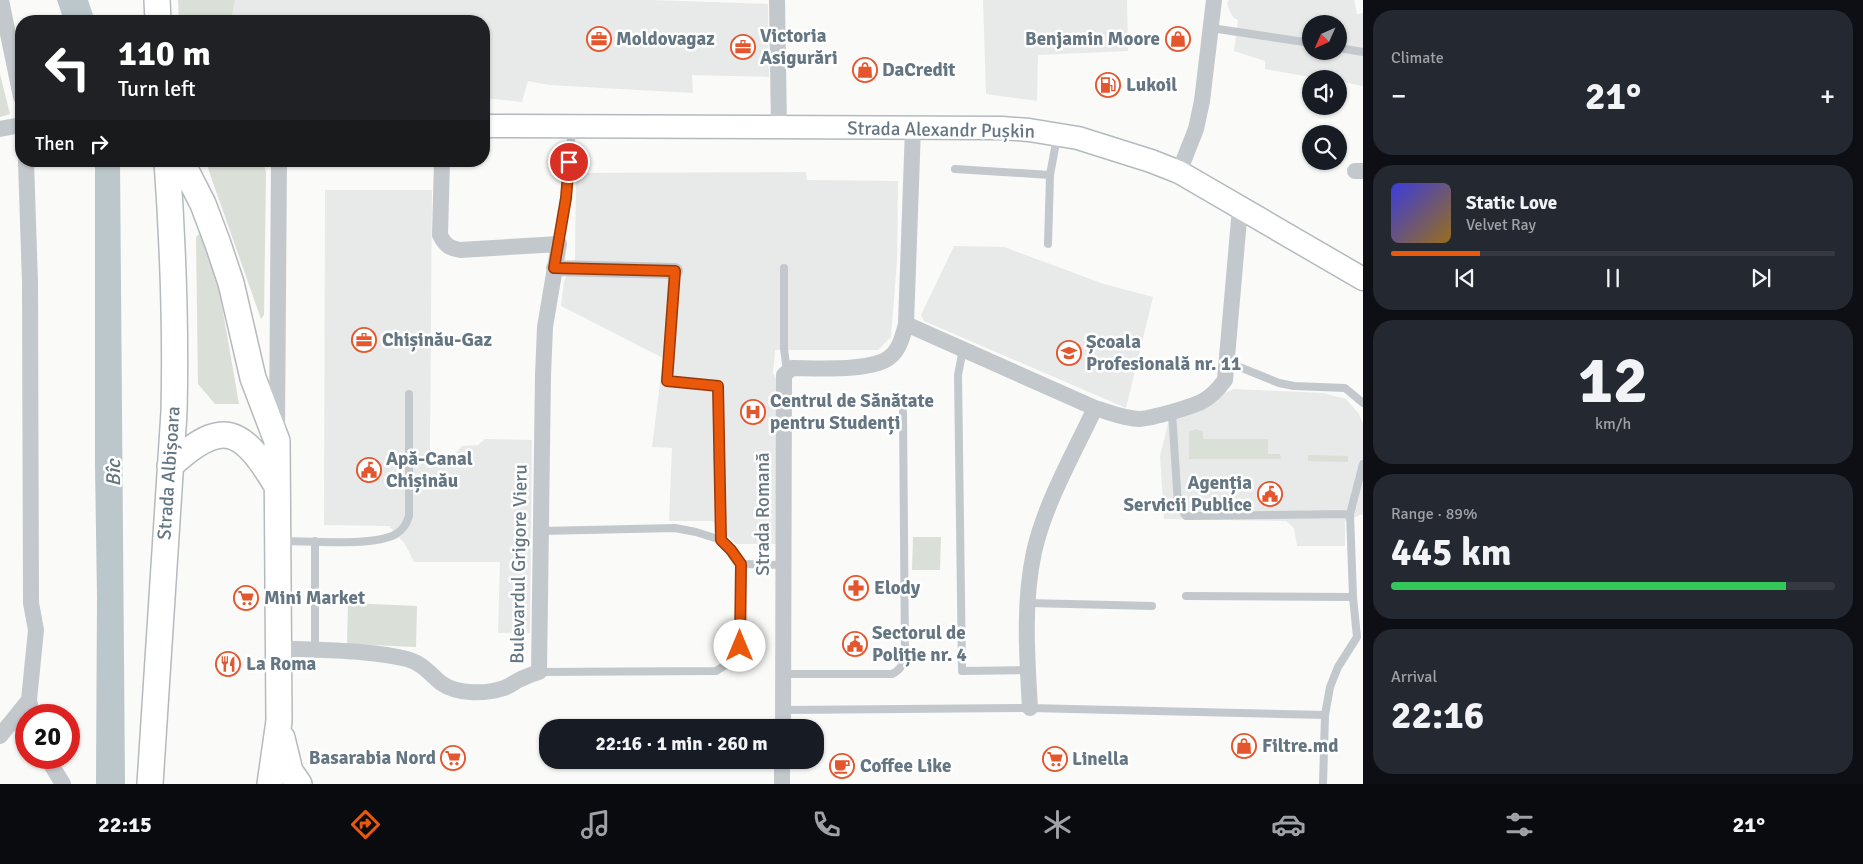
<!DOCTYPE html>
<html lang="en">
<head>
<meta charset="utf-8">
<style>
	:root { --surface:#171b24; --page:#242831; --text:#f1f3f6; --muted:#9ea1a6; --line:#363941; --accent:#ea580c }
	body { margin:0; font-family:Signika,sans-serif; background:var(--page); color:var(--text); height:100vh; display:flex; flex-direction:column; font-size:19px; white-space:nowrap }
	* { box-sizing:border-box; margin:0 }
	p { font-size:16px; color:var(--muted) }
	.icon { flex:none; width:28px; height:28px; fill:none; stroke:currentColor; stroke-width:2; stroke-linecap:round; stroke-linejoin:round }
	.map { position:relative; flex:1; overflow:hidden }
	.drawer { display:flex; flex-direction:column; gap:10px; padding:10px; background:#0d0f14; width:500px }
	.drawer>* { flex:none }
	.hud { position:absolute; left:15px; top:15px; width:475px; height:152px; border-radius:20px; box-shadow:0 1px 4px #0004; background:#202124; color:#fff; overflow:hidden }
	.needle { width:32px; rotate:225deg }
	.tools { position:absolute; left:1302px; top:15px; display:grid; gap:10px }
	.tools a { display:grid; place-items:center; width:45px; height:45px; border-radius:50%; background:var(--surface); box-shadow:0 1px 4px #0004; font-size:25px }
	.speed { position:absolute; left:15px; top:704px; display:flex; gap:10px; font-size:25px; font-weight:700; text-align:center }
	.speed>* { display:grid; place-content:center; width:65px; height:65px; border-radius:50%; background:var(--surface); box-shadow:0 1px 4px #0004; line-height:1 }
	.speed .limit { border:8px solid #d22; background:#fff; color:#111 }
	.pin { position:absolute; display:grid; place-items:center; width:42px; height:42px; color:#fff; margin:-21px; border:2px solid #fff; border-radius:50%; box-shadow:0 1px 5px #0007 }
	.me { position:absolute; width:55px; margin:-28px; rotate:0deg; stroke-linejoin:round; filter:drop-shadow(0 0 4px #0008) }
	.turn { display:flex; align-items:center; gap:18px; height:105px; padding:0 20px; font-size:22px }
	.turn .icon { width:65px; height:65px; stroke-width:2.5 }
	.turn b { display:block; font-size:35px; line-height:42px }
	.then { display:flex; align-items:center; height:48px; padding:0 20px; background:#0003; gap:10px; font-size:19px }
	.big { font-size:38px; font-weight:700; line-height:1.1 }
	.drawer .tile { flex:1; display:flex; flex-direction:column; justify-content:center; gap:8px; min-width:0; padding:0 18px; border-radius:20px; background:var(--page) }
	.drawer .dial { align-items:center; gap:0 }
	.dial b { font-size:65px; line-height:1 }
	.song { display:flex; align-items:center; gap:15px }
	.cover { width:60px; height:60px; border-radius:8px; background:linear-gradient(135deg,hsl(240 70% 55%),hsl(40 70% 35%)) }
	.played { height:5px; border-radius:2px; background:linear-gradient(90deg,var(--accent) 20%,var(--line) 20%) }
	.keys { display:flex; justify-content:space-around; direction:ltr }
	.heat { display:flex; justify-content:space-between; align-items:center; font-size:28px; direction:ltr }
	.charge { height:8px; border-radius:4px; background:linear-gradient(90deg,#34c759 89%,var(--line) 0) }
	.trip { position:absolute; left:539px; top:719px; width:285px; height:50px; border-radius:20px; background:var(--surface); box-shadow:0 1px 4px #0004; font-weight:700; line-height:50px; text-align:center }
	.tab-bar { display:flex; height:80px; justify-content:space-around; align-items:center; background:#090b0e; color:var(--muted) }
	.tab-bar .icon { width:35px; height:35px }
	.tab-bar .current { color:var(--accent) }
	.tab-bar b { font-size:22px; color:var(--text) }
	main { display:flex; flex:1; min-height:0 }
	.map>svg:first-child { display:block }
	.built { fill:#e8e9e9; fill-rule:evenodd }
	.green { fill:#dadfd7 }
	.water { fill:#bbc7cb }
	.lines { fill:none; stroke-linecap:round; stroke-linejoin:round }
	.secondary-casing { stroke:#b3babf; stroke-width:25 }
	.primary-casing { stroke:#b5babe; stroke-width:28 }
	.lane { stroke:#c3c8cc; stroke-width:8 }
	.street { stroke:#c3c8cc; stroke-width:16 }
	.secondary { stroke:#fff; stroke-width:22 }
	.primary { stroke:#fff; stroke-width:25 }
	.route-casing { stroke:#983908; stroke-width:12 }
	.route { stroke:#ea580c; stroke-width:9 }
	.labels { text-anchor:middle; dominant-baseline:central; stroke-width:5; stroke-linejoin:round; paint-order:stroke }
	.poi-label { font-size:19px; font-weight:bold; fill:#657683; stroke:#fff; text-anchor:start }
	.street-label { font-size:19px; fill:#657683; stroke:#fff }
	.water-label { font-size:20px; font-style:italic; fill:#60757c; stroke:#fff }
</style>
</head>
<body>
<main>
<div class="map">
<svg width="1363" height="784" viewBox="0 0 1363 784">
	<rect width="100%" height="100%" fill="#fafaf8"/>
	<!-- built -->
	<path class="built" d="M235 0H652L768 4 769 77 692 75 693 93 549 85 528 81 522 102 484 98V21H231Z
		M983 0H1127L1128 51 1038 55 1037 101 986 94Z
		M1229 0H1354L1357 14 1363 13V86L1339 81V79H1322L1265 69V61L1234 51 1238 20 1234 18 1229 10 1227 3ZM1311 24H1339V51H1311Z
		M806 172 807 180 898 181 897 261 891 337 878 350H775L773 373 779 383 778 544H736L712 521H669L672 448 652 447 663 358 561 306 564 281 575 261 576 173Z
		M325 190H432L430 451 441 460 451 459 462 446 478 445 485 439 532 440 530 633H498L500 562H414L405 544 389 526 324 525Z
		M954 246 1004 247 1104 284 1153 297 1126 408 924 321 921 315Z
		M1234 389 1323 393 1346 399 1359 414 1363 424V514L1345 521V546H1297L1294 528 1286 521 1164 519 1160 456 1169 419Z"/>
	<!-- green -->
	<path class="green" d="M178 0H235L231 21H179Z
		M0 74 10 114 0 117Z
		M210 161H264L266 173 264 315 261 319 211 177 208 168Z
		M199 234 203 238 218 283 239 404H215L198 384 196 237Z
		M1196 429 1203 432V439H1268V454H1280L1281 459H1189V432Z
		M1308 455 1348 456V462L1308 461Z
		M913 537H941L940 570H912Z
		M348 603 417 606 416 647 347 644Z"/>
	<!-- water -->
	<path class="water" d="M57 0H88L95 21H64Z
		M95 161H120L125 784H96L97 597 95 465Z"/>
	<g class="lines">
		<defs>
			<path id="secondary" d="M484 126 1002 128 1029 130 1078 138 1151 161 1179 172 1363 279"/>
			<path id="primary" d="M157 0 158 21
				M181 161 203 204 218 244 231 283 253 378 277 441 279 721 270 784
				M170 466C223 417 242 428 277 486
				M282 738 290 771 299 784
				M150 784 174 412C176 328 173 245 167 161"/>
		</defs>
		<!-- secondary casing -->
		<use href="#secondary" class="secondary-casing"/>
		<!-- primary casing -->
		<use href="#primary" class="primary-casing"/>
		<!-- lane -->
		<path class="lane" d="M1211 28 1311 43
			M1339 48 1363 52
			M955 169 1050 175
			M559 244 566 198 572 127
			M1048 244 1050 175 1057 137
			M784 268V349L787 371
			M675 271 667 381 718 386 721 540
			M963 349 958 375 962 671 1028 670
			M1227 362 1279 383 1294 386 1345 388 1363 403
			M1172 412 1178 505 1186 516 1350 514
			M281 541C309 541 374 547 396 534 404 529 406 524 409 516V394
			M741 564 783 565
			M1186 596 1353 597
			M1028 603 1152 606
			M315 650V541
			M539 672 716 671 732 661 741 646V564L731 550 721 540 696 532 675 528 541 531
			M783 674H892C901 670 902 665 905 656L903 412
			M783 710 1030 708 1325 715
			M1323 784 1325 715 1330 687 1338 667 1357 637 1353 597 1350 514 1363 464"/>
		<!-- street -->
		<path class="street" d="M1 0 21 97
			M777 0 779 128
			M0 129 21 125
			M26 161 30 283 31 603 36 630 29 700 32 715
			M1355 171H1363
			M1179 172 1196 129 1202 101 1214 0
			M554 268 675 271
			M906 324 1095 408C1109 412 1125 419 1140 419 1152 418 1192 407 1203 401 1212 396 1219 388 1225 380L1240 208
			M277 429 279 161
			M277 648C320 651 366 649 407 659 422 663 430 674 441 683 458 695 486 694 504 688 511 686 515 681 521 679 527 676 533 674 539 672L543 375 545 327 559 244 460 250C449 248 445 245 440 235L442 161
			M1030 708C1027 656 1023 603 1034 552 1045 503 1074 453 1095 408
			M783 728 784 375 792 368C815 368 875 372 891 356 900 348 903 335 906 324L913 128
			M0 736 29 700
			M47 758 63 784
			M782 784V760"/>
		<!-- secondary -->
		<use href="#secondary" class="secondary"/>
		<!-- primary -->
		<use href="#primary" class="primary"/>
	</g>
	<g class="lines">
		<defs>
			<path id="route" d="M569 162 566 198 554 268 675 271 667 381 718 386 721 540 731 550 741 564 740 646"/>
		</defs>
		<!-- route casing -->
		<use href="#route" class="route-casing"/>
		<!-- route -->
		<use href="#route" class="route"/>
	</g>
	<!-- icons -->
	<defs>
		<symbol id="office-ring" viewBox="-11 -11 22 22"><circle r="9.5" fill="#fff" stroke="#e4572e" stroke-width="1.5"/><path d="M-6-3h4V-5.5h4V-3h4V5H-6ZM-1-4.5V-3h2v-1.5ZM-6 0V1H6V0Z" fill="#e4572e"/></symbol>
		<symbol id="shop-ring" viewBox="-11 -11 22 22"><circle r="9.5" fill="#fff" stroke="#e4572e" stroke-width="1.5"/><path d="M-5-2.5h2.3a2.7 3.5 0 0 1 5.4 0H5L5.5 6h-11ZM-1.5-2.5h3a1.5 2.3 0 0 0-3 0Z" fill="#e4572e"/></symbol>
		<symbol id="fuel-ring" viewBox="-11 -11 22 22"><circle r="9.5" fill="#fff" stroke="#e4572e" stroke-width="1.5"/><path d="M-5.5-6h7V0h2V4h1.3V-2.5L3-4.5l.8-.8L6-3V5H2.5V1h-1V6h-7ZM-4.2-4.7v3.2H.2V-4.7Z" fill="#e4572e"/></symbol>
		<symbol id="university-ring" viewBox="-11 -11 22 22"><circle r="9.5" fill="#fff" stroke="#e4572e" stroke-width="1.5"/><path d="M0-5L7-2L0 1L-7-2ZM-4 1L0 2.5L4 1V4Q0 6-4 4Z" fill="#e4572e"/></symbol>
		<symbol id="hospital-ring" viewBox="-11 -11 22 22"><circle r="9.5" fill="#fff" stroke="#e4572e" stroke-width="1.5"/><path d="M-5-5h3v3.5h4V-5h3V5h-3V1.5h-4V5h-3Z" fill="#e4572e"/></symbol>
		<symbol id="civic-ring" viewBox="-11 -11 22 22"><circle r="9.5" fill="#fff" stroke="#e4572e" stroke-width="1.5"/><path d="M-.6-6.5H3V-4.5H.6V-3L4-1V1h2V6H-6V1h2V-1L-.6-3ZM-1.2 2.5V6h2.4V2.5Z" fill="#e4572e"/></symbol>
		<symbol id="pharmacy-ring" viewBox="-11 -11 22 22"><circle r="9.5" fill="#fff" stroke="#e4572e" stroke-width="1.5"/><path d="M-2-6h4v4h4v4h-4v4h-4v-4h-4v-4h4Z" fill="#e4572e"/></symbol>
		<symbol id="supermarket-ring" viewBox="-11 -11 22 22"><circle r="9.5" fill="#fff" stroke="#e4572e" stroke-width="1.5"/><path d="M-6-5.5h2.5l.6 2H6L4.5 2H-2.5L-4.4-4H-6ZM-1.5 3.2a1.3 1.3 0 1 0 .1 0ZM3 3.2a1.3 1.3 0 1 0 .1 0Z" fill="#e4572e"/></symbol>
		<symbol id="restaurant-ring" viewBox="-11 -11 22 22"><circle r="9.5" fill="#fff" stroke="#e4572e" stroke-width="1.5"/><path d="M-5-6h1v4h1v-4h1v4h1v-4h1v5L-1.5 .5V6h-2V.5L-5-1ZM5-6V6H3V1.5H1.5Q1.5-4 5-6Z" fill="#e4572e"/></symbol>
		<symbol id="cafe-ring" viewBox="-11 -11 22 22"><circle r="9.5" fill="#fff" stroke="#e4572e" stroke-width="1.5"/><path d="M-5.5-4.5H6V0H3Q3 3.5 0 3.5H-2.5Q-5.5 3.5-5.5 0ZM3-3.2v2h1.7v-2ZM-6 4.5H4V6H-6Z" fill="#e4572e"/></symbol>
	</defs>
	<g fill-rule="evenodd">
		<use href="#office-ring" x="585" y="25" width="28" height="28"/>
		<use href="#shop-ring" x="1164" y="25" width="28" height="28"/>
		<use href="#office-ring" x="729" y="33" width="28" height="28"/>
		<use href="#shop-ring" x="851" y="56" width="28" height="28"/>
		<use href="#fuel-ring" x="1094" y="71" width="28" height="28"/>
		<use href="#office-ring" x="350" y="326" width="28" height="28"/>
		<use href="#university-ring" x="1055" y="339" width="28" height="28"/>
		<use href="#hospital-ring" x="739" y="398" width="28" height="28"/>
		<use href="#civic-ring" x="355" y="456" width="28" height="28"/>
		<use href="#civic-ring" x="1256" y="480" width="28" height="28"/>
		<use href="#pharmacy-ring" x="842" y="574" width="28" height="28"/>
		<use href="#supermarket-ring" x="232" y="584" width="28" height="28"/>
		<use href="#civic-ring" x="841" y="630" width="28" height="28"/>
		<use href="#restaurant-ring" x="214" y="650" width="28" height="28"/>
		<use href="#shop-ring" x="1230" y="732" width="28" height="28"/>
		<use href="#supermarket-ring" x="439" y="744" width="28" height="28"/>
		<use href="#supermarket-ring" x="1041" y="745" width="28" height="28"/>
		<use href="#cafe-ring" x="828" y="752" width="28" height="28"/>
	</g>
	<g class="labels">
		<!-- poi labels -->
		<g class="poi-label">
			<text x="760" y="36">Victoria<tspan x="760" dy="22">Asigurări</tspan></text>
			<text x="616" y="39">Moldovagaz</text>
			<text x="1160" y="39" text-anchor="end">Benjamin Moore</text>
			<text x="882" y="70">DaCredit</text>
			<text x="1126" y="85">Lukoil</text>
			<text x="382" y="340">Chișinău-Gaz</text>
			<text x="1086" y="342">Școala<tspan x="1086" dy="22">Profesională nr. 11</tspan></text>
			<text x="770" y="401">Centrul de Sănătate<tspan x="770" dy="22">pentru Studenți</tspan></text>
			<text x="386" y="459">Apă-Canal<tspan x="386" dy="22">Chișinău</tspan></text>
			<text x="1252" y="483" text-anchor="end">Agenția<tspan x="1252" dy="22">Servicii Publice</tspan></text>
			<text x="874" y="588">Elody</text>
			<text x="264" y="598">Mini Market</text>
			<text x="872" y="633">Sectorul de<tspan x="872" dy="22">Poliție nr. 4</tspan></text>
			<text x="246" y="664">La Roma</text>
			<text x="1262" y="746">Filtre.md</text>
			<text x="436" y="758" text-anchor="end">Basarabia Nord</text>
			<text x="1072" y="759">Linella</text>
			<text x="860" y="766">Coffee Like</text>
		</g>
		<!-- street labels -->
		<g class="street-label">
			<text transform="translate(941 130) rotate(1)">Strada Alexandr Pușkin</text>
			<text transform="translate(169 473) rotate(-86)">Strada Albișoara</text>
			<text transform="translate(763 514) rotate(-90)">Strada Romană</text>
			<text transform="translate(519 564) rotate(-89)">Bulevardul Grigore Vieru</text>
		</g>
		<!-- water labels -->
		<g class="water-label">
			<text transform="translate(113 473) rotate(-90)">Bîc</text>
		</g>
	</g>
</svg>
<div class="tools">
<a><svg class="needle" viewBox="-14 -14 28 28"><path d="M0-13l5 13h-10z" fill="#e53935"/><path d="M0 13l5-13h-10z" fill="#9ea1a6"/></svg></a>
<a><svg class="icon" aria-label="sound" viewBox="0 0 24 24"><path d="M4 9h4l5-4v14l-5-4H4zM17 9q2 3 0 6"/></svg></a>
<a><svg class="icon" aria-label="search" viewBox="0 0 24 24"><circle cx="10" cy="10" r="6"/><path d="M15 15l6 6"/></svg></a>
</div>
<div class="speed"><div class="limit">20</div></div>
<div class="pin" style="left:569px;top:162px;background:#d93025"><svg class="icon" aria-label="arrive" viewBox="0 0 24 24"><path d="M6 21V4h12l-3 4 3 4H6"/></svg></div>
<svg class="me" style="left:740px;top:646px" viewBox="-20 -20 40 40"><circle r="19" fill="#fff"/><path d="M0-13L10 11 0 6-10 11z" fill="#ea580c"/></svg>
<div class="trip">22:16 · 1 min · 260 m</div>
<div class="hud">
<div class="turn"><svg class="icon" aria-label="left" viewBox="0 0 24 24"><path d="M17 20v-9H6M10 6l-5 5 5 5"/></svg><div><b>110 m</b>Turn left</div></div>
<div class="then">Then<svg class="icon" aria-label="right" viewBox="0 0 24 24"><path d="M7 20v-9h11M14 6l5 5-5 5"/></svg></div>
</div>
</div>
<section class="drawer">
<div class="tile"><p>Climate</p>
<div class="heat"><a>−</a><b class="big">21°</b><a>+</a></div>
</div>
<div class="tile">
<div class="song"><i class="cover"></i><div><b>Static Love</b><p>Velvet Ray</p></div></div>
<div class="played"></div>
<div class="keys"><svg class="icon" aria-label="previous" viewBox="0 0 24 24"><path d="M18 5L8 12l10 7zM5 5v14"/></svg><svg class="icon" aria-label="pause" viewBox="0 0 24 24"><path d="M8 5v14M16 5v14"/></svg><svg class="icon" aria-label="next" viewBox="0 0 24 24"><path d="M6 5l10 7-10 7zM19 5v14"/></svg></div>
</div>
<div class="tile dial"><b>12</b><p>km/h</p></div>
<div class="tile"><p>Range · 89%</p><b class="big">445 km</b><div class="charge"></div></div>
<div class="tile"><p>Arrival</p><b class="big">22:16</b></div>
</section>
</main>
<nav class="tab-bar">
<b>22:15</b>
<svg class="icon current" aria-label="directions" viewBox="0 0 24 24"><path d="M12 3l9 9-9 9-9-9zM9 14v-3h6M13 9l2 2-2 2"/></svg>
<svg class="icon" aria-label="music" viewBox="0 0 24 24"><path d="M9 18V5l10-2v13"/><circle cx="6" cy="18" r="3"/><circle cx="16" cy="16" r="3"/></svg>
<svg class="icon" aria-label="phone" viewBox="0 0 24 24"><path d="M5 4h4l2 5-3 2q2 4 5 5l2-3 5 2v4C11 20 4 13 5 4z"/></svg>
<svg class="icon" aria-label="climate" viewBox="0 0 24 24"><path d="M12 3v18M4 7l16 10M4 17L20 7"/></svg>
<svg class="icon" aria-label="car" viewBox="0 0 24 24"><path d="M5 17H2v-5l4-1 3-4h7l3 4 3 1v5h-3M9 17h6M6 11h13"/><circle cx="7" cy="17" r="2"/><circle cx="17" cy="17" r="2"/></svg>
<svg class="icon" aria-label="filters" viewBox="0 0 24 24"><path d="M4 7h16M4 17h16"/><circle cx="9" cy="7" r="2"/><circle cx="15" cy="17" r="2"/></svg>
<b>21°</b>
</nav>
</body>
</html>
